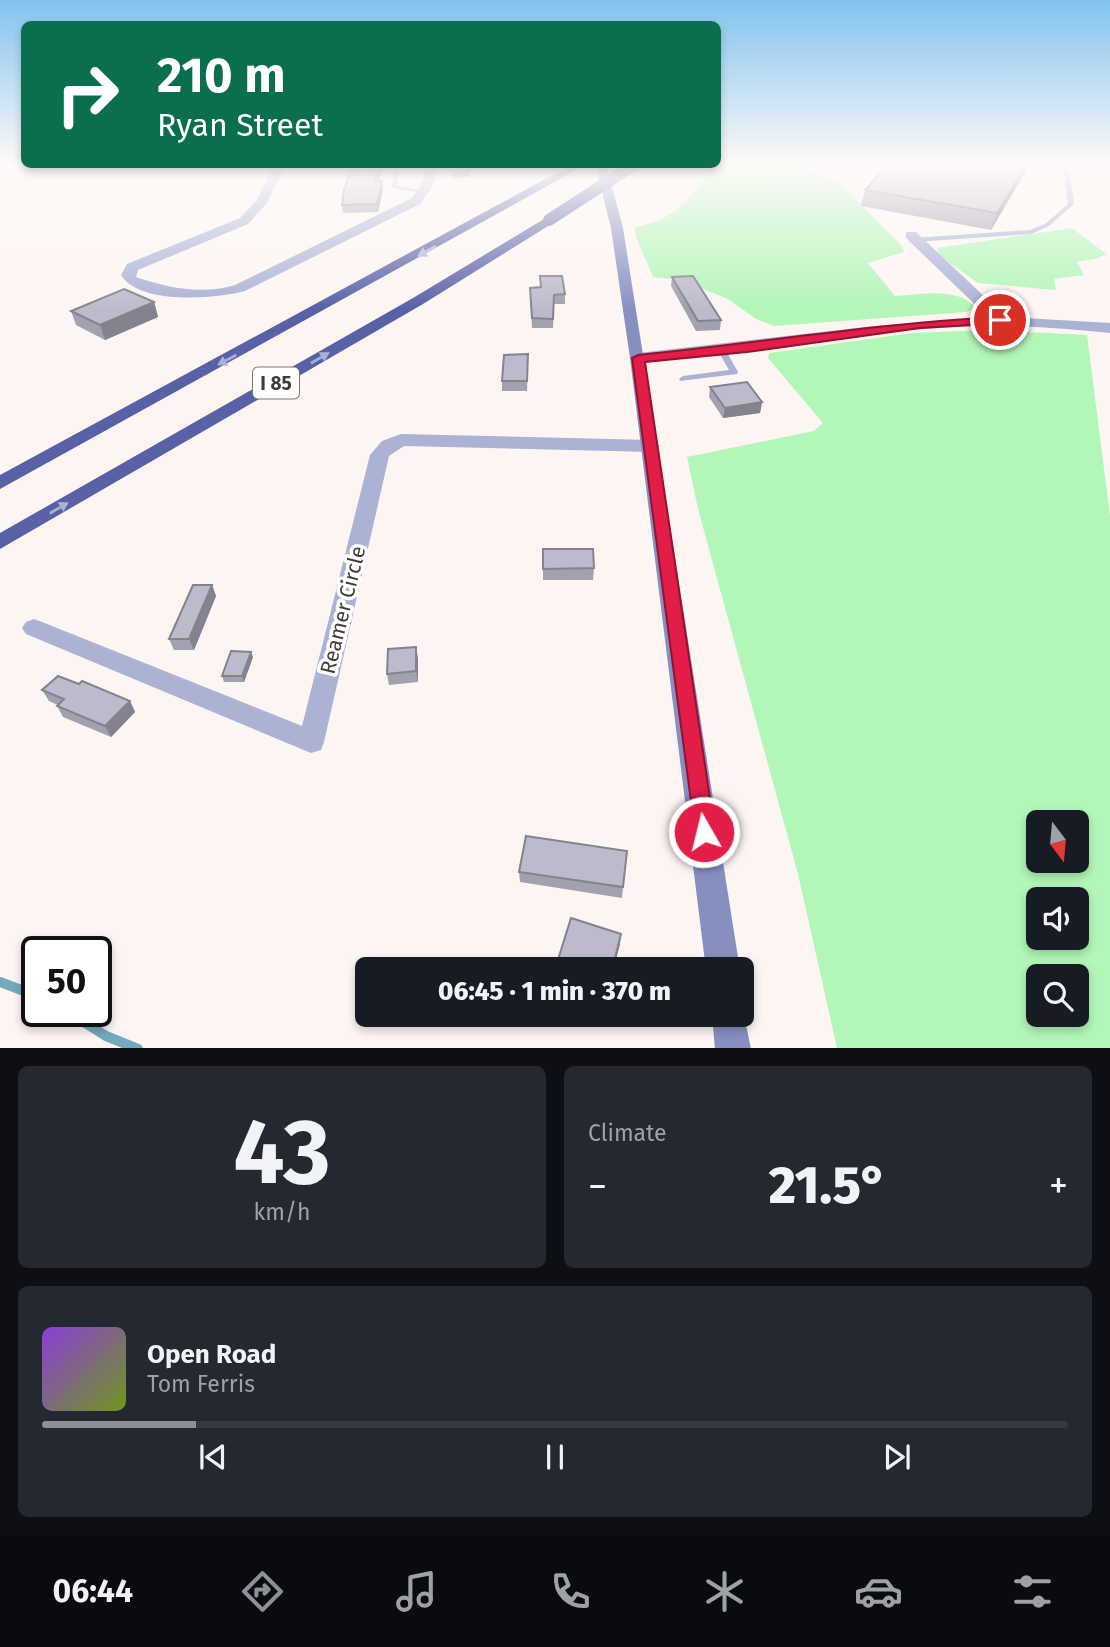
<!DOCTYPE html>
<html lang="en">
<head>
<meta charset="utf-8">
<style>
	:root { --surface:#171b24; --page:#242831; --text:#f1f3f6; --muted:#9ea1a6; --line:#363941; --accent:#8c9099 }
	body { margin:0; font-family:"Fira Sans",sans-serif; background:var(--page); color:var(--text); height:100vh; display:flex; flex-direction:column; font-size:26px; white-space:nowrap }
	* { box-sizing:border-box; margin:0 }
	p { font-size:23px; color:var(--muted) }
	.icon { flex:none; width:38px; height:38px; fill:none; stroke:currentColor; stroke-width:2; stroke-linecap:round; stroke-linejoin:round }
	.map { position:relative; height:1048px; overflow:hidden }
	.details { display:flex; flex-direction:column; gap:18px; padding:18px; background:#0d0f14; flex:1 }
	.details>* { flex:none }
	.top-card { position:absolute; left:21px; top:21px; width:700px; height:147px; border-radius:10px; box-shadow:0 4px 10px #0003; background:#0b6e4f; color:#fff; overflow:hidden }
	.needle { width:46px; rotate:164deg }
	.tools { position:absolute; left:1026px; top:810px; display:grid; gap:14px }
	.tools a { display:grid; place-items:center; width:63px; height:63px; border-radius:10px; background:var(--surface); box-shadow:0 4px 10px #0003; font-size:35px }
	.speed { position:absolute; left:21px; top:936px; display:flex; gap:14px; font-size:35px; font-weight:700; text-align:center }
	.speed>* { display:grid; place-content:center; width:91px; height:91px; border-radius:50%; background:var(--surface); box-shadow:0 4px 10px #0003; line-height:1 }
	.speed .limit { border:4px solid #111; border-radius:10px; background:#fff; color:#111 }
	.pin { position:absolute; display:grid; place-items:center; width:60px; height:60px; color:#fff; margin:-30px; border:4px solid #fff; border-radius:50%; box-shadow:0 2px 7px #0007 }
	.me { position:absolute; width:77px; margin:-38px; rotate:352deg; stroke-linejoin:round; filter:drop-shadow(0 0 5px #0008) }
	.turn { display:flex; align-items:center; gap:24px; height:147px; padding:0 21px; font-size:32px }
	.turn .icon { width:91px; height:91px; stroke-width:2.5 }
	.turn b { display:block; font-size:49px; line-height:60px }
	.big { font-size:52px; font-weight:800; line-height:1.1 }
	.details .widget { flex:1; display:flex; flex-direction:column; justify-content:center; gap:10px; min-width:0; padding:0 24px; border-radius:10px; background:var(--page) }
	.details .dial { align-items:center; gap:0 }
	.dial b { font-size:91px; line-height:1 }
	.song { display:flex; align-items:center; gap:21px }
	.cover { width:84px; height:84px; border-radius:10px; background:linear-gradient(135deg,hsl(270 70% 55%),hsl(80 70% 35%)) }
	.played { height:7px; border-radius:4px; background:linear-gradient(90deg,var(--accent) 15%,var(--line) 15%) }
	.keys { display:flex; justify-content:space-around; direction:ltr }
	.heat { display:flex; justify-content:space-between; align-items:center; font-size:38px; direction:ltr }
	.details .tiles { flex:1; display:grid; gap:18px; grid-template-columns:1fr 1fr }
	.widget:last-child { grid-column:span 2 }
	.trip { position:absolute; left:355px; top:957px; width:399px; height:70px; border-radius:10px; background:var(--surface); box-shadow:0 4px 10px #0003; font-weight:800; line-height:70px; text-align:center }
	.tab-bar { display:flex; height:112px; justify-content:space-around; align-items:center; background:#090b0e; color:var(--muted) }
	.tab-bar .icon { width:49px; height:49px }
	.tab-bar .active { color:var(--accent) }
	.tab-bar b { font-size:32px; color:var(--text) }
	.map>svg:first-child { display:block }
	.green { fill:#b2f6b8; fill-rule:evenodd }
	.lines { fill:none; stroke-linecap:round; stroke-linejoin:round }
	.stream { stroke:#74aabd; stroke-width:10 }
	.lane { fill:#abb2d4; fill-rule:evenodd }
	.street { fill:#abb2d4; fill-rule:evenodd }
	.secondary { fill:#878fc1; fill-rule:evenodd }
	.highway { fill:#5860a6; fill-rule:evenodd }
	.highway-bridge { stroke:#5860a6; stroke-width:12 }
	.wall { fill:#a3a0af }
	.shaded-wall { fill:#84828e }
	.building { fill:#bdbacb; stroke:#84828e; stroke-width:2 }
	.oneway { fill:#acb0d2 }
	.route { fill:#e11d48; stroke:#92132f; stroke-width:2 }
	.labels { text-anchor:middle; dominant-baseline:central; stroke-width:7; stroke-linejoin:round; paint-order:stroke }
	.shield { fill:#fff; stroke:#7b7573; stroke-width:2 }
	.shield-label { font-size:19px; font-weight:bold; fill:#423a37 }
	.street-label { font-size:21px; fill:#423a37; stroke:#fff }
</style>
</head>
<body>
<div class="map">
<svg width="1110" height="1049" viewBox="0 0 1110 1049">
	<rect width="100%" height="100%" fill="#fdf5f2"/>
	<!-- green -->
	<path class="green" d="M722 164H799L839 183 902 246 904 252 868 263 895 296C920 295 957 286 976 308L966 312 774 326 756 319 728 299 680 280 653 277C648 262 635 242 635 228 651 223 667 219 680 207 695 193 704 175 722 164Z
		M1072 228 1106 254 1099 258 1077 262 1084 275 1054 279 1056 290 978 283 940 256 937 248Z
		M985 330 1087 335 1110 516V1048H837L798 874 698 509 687 457 814 431 823 423 768 358 769 353 912 333ZM1038 822H1076V861H1038ZM1038 900H1076V938H1038ZM1038 976H1076V1015H1038Z"/>
	<g class="lines">
		<!-- stream -->
		<path class="stream" d="M0 982 37 996
			M68 1012 106 1036 138 1049"/>
		<!-- lane -->
		<path class="lane" d="M400 164H407L399 170 397 186 425 191V193L392 188 393 169Z
			M1056 164H1061L1070 173 1074 204 1049 226 1031 234 914 242 911 240 914 238 1030 230 1045 224 1068 204 1064 173Z
			M719 349H725L738 372 737 374 680 381 679 379 683 376 729 370 718 351Z"/>
		<!-- street -->
		<path class="street" d="M275 164H286L267 203 248 224 138 270 136 277C169 288 201 295 235 285L412 198 422 184 427 164H438L434 184 420 204 245 291C216 299 139 305 121 275L127 264 240 218 256 201Z
			M906 232H916L1006 317 1110 323V333C1071 329 1032 326 993 326 874 327 756 352 638 363L630 358 638 353 874 326 988 317 906 238Z
			M401 434 651 440 660 446 651 452 404 446 389 456 324 742 321 750 311 753 26 634 22 628 26 622 34 619 42 622 302 726 370 455 382 441Z"/>
		<!-- secondary -->
		<path class="secondary" d="M595 164H606L623 228 740 970H706L630 358 611 228Z
			M742 1005 751 1049H715L712 1015H742Z"/>
		<!-- highway -->
		<path class="highway" d="M573 164H587L0 489V475Z
			M549 216 553 217V223L423 304 0 549V533L413 298Z"/>
		<!-- highway-bridge -->
		<path class="highway-bridge" d="M549 220 635 164"/>
	</g>
	<!-- wall -->
	<path class="wall" d="M353 164H384L379 181H382L383 189 378 212 343 213 342 205Z
		M452 164H473V166H469L470 177 452 178Z
		M889 164H1030L991 230 861 206 865 190Z
		M540 276 565 294V304H554L553 328H532L530 288 540 287Z
		M672 277 721 320 720 330 696 331 671 286Z
		M154 302 158 317 105 340 76 325 71 311Z
		M528 365 527 391H502V381Z
		M710 387 762 402 760 413 723 418 709 397Z
		M543 549 594 568 593 580H543Z
		M212 585 216 596 194 650H174L169 639Z
		M253 657 244 682H224L222 676Z
		M418 658V682L389 685 387 674Z
		M79 684 130 701 135 712 111 737 63 717 57 706 58 705 49 701 42 690Z
		M519 872 623 887 622 898 520 882Z
		M620 944 613 970H557V963Z"/>
	<!-- shaded-wall -->
	<path class="shaded-wall" d="M381 164H384L376 189 375 181Z
		M1027 164H1030L991 230 997 213Z
		M382 181 383 189 378 212 377 204Z
		M154 302 158 317 105 340 100 325Z
		M762 402 760 413 723 418 725 408Z
		M212 585 216 596 194 650 189 639Z
		M416 647 418 658V682L416 671Z
		M251 652 253 657 244 682 242 676Z
		M130 701 135 712 111 737 105 726Z
		M621 934 620 944 613 970H612Z"/>
	<!-- building -->
	<path class="building" d="M353 164H381L375 181H382L377 204 342 205 344 190Z
		M452 164H469L470 172H452Z
		M889 164H1027L997 213 865 190Z
		M540 276H562L565 294 554 295 553 319 532 318 530 288 541 287Z
		M693 276 721 320 698 321 672 277Z
		M124 289 154 302 100 325 71 311Z
		M528 354 527 381H502L504 355Z
		M747 382 762 402 725 408 710 387Z
		M543 549H593L594 568 543 569Z
		M193 585H212L189 639H169Z
		M416 647V671L387 674 388 649Z
		M231 651 251 652 242 676H222Z
		M58 676 79 684 82 681 130 701 105 726 57 706 64 699 42 690Z
		M526 836 627 851 623 887 519 872Z
		M571 918 621 934 612 970H576L557 963Z"/>
	<!-- one-way arrows -->
	<defs><path id="oneway-solid" d="M-6-.8H1V-3.2L6.5 0L1 3.2V.8H-6Z" transform="scale(1.75)"/></defs>
	<g class="oneway">
		<use href="#oneway-solid" transform="translate(427 251) rotate(151)"/>
		<use href="#oneway-solid" transform="translate(320 358) rotate(-30)"/>
		<use href="#oneway-solid" transform="translate(227 360) rotate(152)"/>
		<use href="#oneway-solid" transform="translate(59 508) rotate(-30)"/>
	</g>
	<!-- sky -->
	<linearGradient id="sky" x2="0" y2="1"><stop stop-color="#82c3ee"/><stop offset="0.53" stop-color="#fefaf9"/><stop offset="1" stop-color="#fefaf9" stop-opacity="0"/></linearGradient>
	<rect width="1110" height="310" fill="url(#sky)"/>
	<!-- route -->
	<path class="route" d="M1000 317 1006 320 1005 323 920 328 747 352 645 362 715 832 712 839 704 842 696 839 632 358 638 355C759 343 879 323 1000 317Z"/>
	<g class="labels">
		<!-- shield labels -->
		<rect class="shield" x="253" y="367.5" width="46" height="31" rx="5"/>
		<g class="shield-label">
			<text x="276" y="383">I 85</text>
		</g>
		<!-- street labels -->
		<g class="street-label">
			<text transform="translate(343 610) rotate(-76)">Reamer Circle</text>
		</g>
	</g>
</svg>
<div class="tools">
<a><svg class="needle" viewBox="-14 -14 28 28"><path d="M0-13l5 13h-10z" fill="#e53935"/><path d="M0 13l5-13h-10z" fill="#9ea1a6"/></svg></a>
<a><svg class="icon" aria-label="sound" viewBox="0 0 24 24"><path d="M4 9h4l5-4v14l-5-4H4zM17 9q2 3 0 6"/></svg></a>
<a><svg class="icon" aria-label="search" viewBox="0 0 24 24"><circle cx="10" cy="10" r="6"/><path d="M15 15l6 6"/></svg></a>
</div>
<div class="speed"><div class="limit">50</div></div>
<div class="pin" style="left:1000px;top:320px;background:#d93025"><svg class="icon" aria-label="arrive" viewBox="0 0 24 24"><path d="M6 21V4h12l-3 4 3 4H6"/></svg></div>
<svg class="me" style="left:704px;top:832px" viewBox="-20 -20 40 40"><circle r="17" fill="#e11d48" stroke="#fff" stroke-width="3"/><path d="M0-11L8 9 0 5-8 9z" fill="#fff"/></svg>
<div class="trip">06:45 · 1 min · 370 m</div>
<div class="top-card">
<div class="turn"><svg class="icon" aria-label="right" viewBox="0 0 24 24"><path d="M7 20v-9h11M14 6l5 5-5 5"/></svg><div><b>210 m</b>Ryan Street</div></div>
</div>
</div>
<section class="details">
<div class="tiles">
<div class="widget dial"><b>43</b><p>km/h</p></div>
<div class="widget"><p>Climate</p>
<div class="heat"><a>−</a><b class="big">21.5°</b><a>+</a></div>
</div>
<div class="widget">
<div class="song"><i class="cover"></i><div><b>Open Road</b><p>Tom Ferris</p></div></div>
<div class="played"></div>
<div class="keys"><svg class="icon" aria-label="previous" viewBox="0 0 24 24"><path d="M18 5L8 12l10 7zM5 5v14"/></svg><svg class="icon" aria-label="pause" viewBox="0 0 24 24"><path d="M8 5v14M16 5v14"/></svg><svg class="icon" aria-label="next" viewBox="0 0 24 24"><path d="M6 5l10 7-10 7zM19 5v14"/></svg></div>
</div>
</div>
</section>
<nav class="tab-bar">
<b>06:44</b>
<svg class="icon active" aria-label="directions" viewBox="0 0 24 24"><path d="M12 3l9 9-9 9-9-9zM9 14v-3h6M13 9l2 2-2 2"/></svg>
<svg class="icon" aria-label="music" viewBox="0 0 24 24"><path d="M9 18V5l10-2v13"/><circle cx="6" cy="18" r="3"/><circle cx="16" cy="16" r="3"/></svg>
<svg class="icon" aria-label="phone" viewBox="0 0 24 24"><path d="M5 4h4l2 5-3 2q2 4 5 5l2-3 5 2v4C11 20 4 13 5 4z"/></svg>
<svg class="icon" aria-label="climate" viewBox="0 0 24 24"><path d="M12 3v18M4 7l16 10M4 17L20 7"/></svg>
<svg class="icon" aria-label="car" viewBox="0 0 24 24"><path d="M5 17H2v-5l4-1 3-4h7l3 4 3 1v5h-3M9 17h6M6 11h13"/><circle cx="7" cy="17" r="2"/><circle cx="17" cy="17" r="2"/></svg>
<svg class="icon" aria-label="filters" viewBox="0 0 24 24"><path d="M4 7h16M4 17h16"/><circle cx="9" cy="7" r="2"/><circle cx="15" cy="17" r="2"/></svg>
</nav>
</body>
</html>
